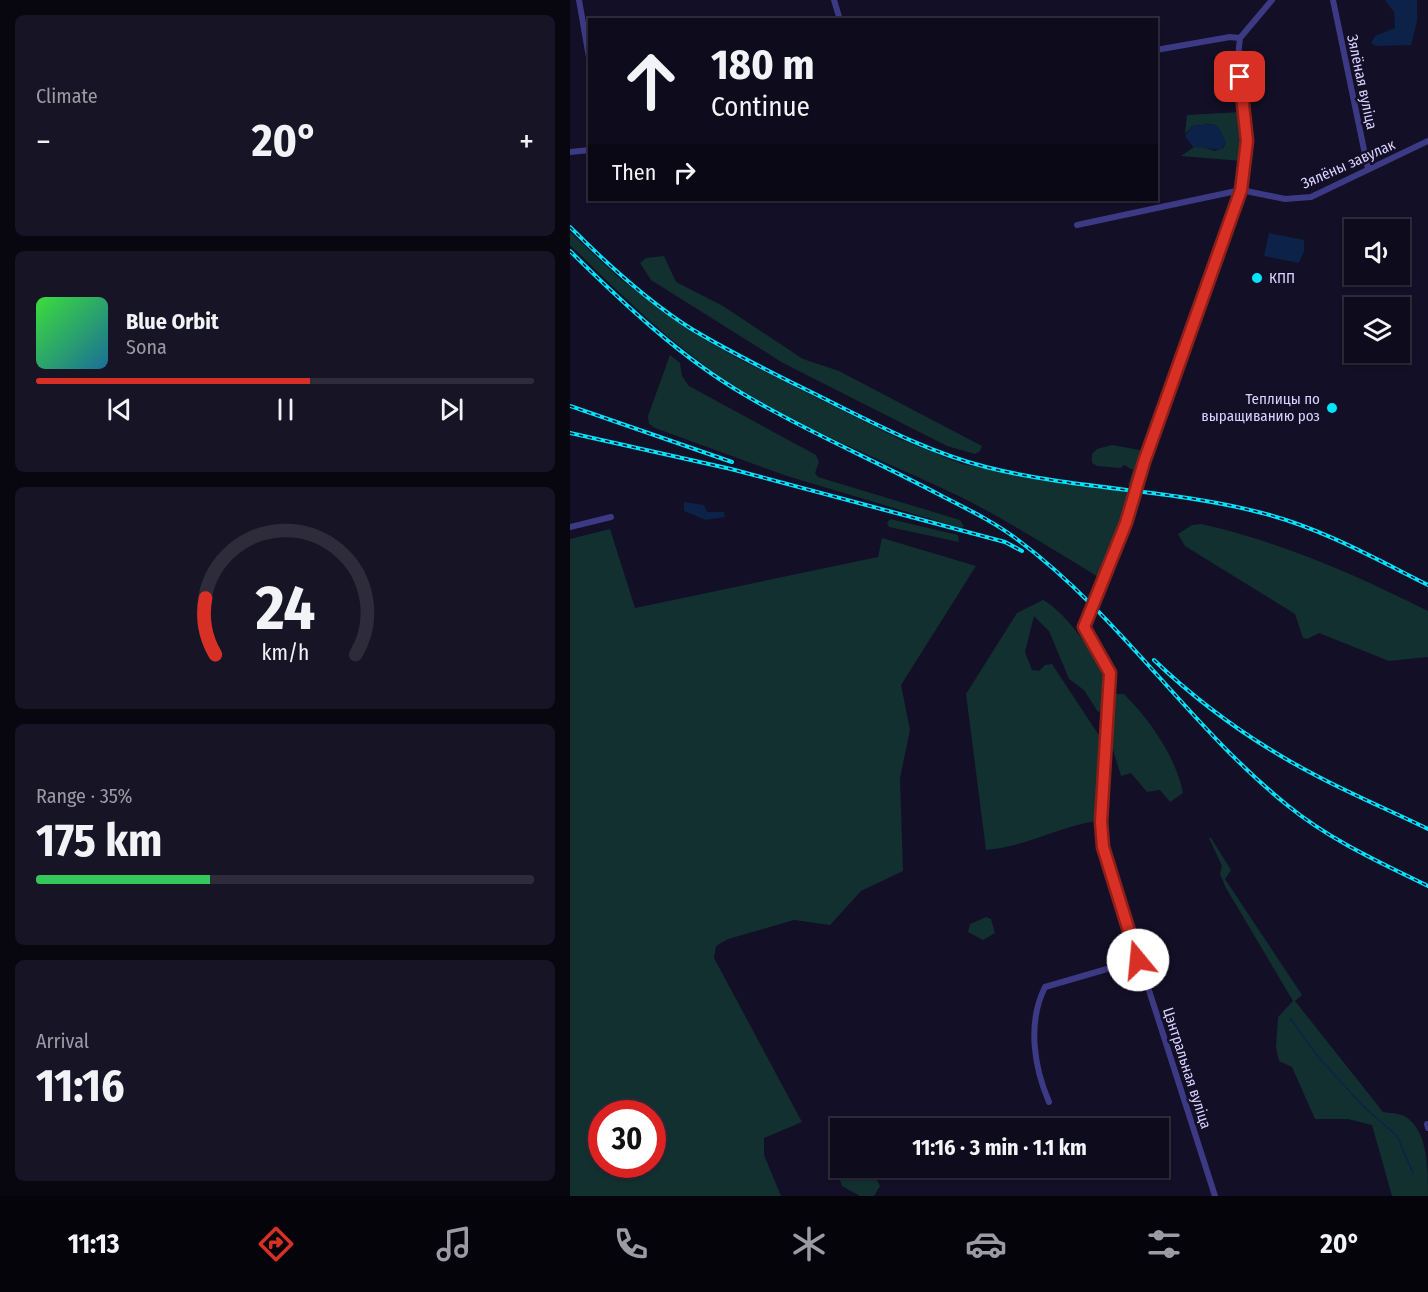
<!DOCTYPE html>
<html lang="en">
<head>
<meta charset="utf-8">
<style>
	:root { --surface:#0e0b1c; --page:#171425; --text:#f1f3f6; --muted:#9b9ba3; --line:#2e2b3b; --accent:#d93025 }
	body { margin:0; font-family:"Fira Sans Condensed",sans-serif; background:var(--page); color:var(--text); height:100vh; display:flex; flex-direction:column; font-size:22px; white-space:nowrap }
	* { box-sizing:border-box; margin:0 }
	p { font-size:20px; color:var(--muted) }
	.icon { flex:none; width:33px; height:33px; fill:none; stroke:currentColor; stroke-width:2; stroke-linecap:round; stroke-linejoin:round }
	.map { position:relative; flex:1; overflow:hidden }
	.details { display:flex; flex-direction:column; gap:15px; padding:15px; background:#08060f; width:570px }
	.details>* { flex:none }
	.top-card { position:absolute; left:18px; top:18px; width:570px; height:183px; border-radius:0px; box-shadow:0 2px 4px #0004,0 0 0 2px var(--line); background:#0e0b1c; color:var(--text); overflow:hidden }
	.buttons { position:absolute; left:774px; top:219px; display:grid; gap:12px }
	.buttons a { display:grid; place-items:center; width:66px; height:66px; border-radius:0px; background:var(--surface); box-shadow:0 2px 4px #0004,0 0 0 2px var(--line); font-size:30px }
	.speed { position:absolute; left:18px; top:1100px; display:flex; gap:12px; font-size:30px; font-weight:700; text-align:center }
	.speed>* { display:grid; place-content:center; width:78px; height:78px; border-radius:50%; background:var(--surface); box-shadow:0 2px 4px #0004,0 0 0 2px var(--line); line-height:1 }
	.speed .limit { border:9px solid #d22; background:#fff; color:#111 }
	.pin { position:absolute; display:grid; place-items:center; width:51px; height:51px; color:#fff; margin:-26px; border-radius:12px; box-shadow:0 3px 9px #0006 }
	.me { position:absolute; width:66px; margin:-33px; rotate:343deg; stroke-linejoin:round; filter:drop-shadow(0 0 4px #0008) }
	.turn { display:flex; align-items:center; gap:21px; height:126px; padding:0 24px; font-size:27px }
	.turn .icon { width:78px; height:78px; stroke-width:2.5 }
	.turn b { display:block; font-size:42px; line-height:51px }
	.then { display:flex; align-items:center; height:57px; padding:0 24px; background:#0003; gap:12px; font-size:22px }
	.big { font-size:45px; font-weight:700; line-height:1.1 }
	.details .card { flex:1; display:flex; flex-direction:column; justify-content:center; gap:9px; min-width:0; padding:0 21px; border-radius:9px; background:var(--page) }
	.details .dial { align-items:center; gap:0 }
	.dial svg { height:156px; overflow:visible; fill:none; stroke:var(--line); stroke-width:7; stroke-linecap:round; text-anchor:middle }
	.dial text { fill:var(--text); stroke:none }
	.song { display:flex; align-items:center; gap:18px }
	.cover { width:72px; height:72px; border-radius:9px; background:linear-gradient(135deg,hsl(120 70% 55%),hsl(200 70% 35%)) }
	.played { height:6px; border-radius:3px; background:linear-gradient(90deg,var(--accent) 55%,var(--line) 55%) }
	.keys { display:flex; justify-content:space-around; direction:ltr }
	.heat { display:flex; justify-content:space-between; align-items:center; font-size:33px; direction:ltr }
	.charge { height:9px; border-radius:4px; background:linear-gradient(90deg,#34c759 35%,var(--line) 0) }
	.trip { position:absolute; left:260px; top:1118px; width:339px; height:60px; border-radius:0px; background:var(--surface); box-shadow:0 2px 4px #0004,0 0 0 2px var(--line); font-weight:700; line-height:60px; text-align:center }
	.tabs { display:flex; height:96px; justify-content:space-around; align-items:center; background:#06040b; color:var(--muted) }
	.tabs .icon { width:42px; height:42px }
	.tabs .active { color:var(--accent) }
	.tabs b { font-size:27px; color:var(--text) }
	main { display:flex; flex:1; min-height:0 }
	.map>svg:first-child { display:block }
	.green { fill:#12302f; fill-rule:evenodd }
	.water { fill:#0c2248 }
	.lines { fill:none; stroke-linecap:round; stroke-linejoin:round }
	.stream { stroke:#0c2248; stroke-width:1.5 }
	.minor { stroke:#3d3a85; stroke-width:6 }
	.rail-casing { stroke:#00e5ff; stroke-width:4 }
	.rail { stroke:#130f26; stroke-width:1.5; stroke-dasharray:4.5; stroke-linecap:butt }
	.route-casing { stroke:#8d1f18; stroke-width:15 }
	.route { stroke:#d93025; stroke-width:10 }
	.poi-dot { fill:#00e5ff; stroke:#130f26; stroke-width:2 }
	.labels { text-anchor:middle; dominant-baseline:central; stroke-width:5; stroke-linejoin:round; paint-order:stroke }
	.street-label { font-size:15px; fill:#d9d4ff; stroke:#130f26 }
	.poi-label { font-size:15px; fill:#d9d4ff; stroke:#130f26; text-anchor:start }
</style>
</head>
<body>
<main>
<section class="details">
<div class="card"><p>Climate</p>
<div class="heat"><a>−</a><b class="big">20°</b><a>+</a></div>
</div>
<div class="card">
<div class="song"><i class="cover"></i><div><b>Blue Orbit</b><p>Sona</p></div></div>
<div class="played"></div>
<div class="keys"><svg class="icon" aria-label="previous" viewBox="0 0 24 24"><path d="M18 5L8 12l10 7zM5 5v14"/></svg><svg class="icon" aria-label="pause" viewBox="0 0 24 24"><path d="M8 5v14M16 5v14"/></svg><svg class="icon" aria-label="next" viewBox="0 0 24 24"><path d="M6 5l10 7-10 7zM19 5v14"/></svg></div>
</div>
<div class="card dial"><svg viewBox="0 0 100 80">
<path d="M14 69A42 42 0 1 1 86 69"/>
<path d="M14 69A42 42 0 0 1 9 40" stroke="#d93025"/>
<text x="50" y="56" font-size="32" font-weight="700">24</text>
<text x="50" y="72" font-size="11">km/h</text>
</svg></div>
<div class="card"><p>Range · 35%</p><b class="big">175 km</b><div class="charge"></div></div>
<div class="card"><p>Arrival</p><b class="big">11:16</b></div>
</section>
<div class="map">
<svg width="858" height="1196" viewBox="0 0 858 1196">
	<rect width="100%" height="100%" fill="#130f26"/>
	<!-- green -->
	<path class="green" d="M671 112 672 166 667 187 664 189 672 161 611 156 627 145 645 151 653 148 656 142 643 124 622 126 615 134 617 115Z
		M0 232 49 278 118 329 165 357 327 438 392 464 457 477 563 490 530 578C485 551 440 522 393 498 320 463 243 434 173 391 107 351 55 298 0 245Z
		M94 256 106 282 153 306 233 359 269 371 412 446 410 451 405 454 377 446 213 363 81 280 70 263 76 258Z
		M100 355 110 363 112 376 119 386 246 455 249 462 245 473 248 477 390 520 394 526 391 528 217 476 85 428 79 424 78 416Z
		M542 445 575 451 564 487 558 485 563 470 554 465 551 468 527 466 522 463V454L527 449Z
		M320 519 388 535 389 542 319 527 317 523Z
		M631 524C711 542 784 574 858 611V657L819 661 749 633 737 639 733 638 725 614 615 546 608 534 622 525Z
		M40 529 65 608 308 557 312 538 406 566 331 685 340 730 330 778 333 871 291 891 260 925 224 920 158 939 146 946 144 958 232 1122 194 1138V1155L211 1196H0V539ZM32 1113H82V1164H32Z
		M473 600C495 611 532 661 535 686 535 694 534 702 534 710L528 712 514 690 499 679 479 631 464 616 455 652 462 670 469 671 475 665 482 664 532 740 526 821C488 827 455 847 416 850L396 694 447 613Z
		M544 694H554C580 720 606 757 613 793L600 802 590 790 577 792 561 773 551 776 540 740Z
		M639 838H641L661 870 655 879 732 995 725 1001 813 1112C820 1113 830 1113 836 1117 858 1131 858 1169 858 1196H822L802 1125 778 1119H745L722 1067 709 1061 706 1047 708 1017 723 1001 656 888 650 874 652 866Z
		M416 917 421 919 425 933 413 940 398 932 400 924Z
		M270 1167H295L304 1175 310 1186 304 1196H290L272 1186 268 1175Z"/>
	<!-- water -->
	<path class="water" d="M815 0H847V21L841 45 806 46 801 43 805 36 825 28 824 12Z
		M644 124 650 129 656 142 651 150 623 147 615 136 622 126Z
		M699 233 734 240V251L729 263 694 256Z
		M114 502 134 505 137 512H154L155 517 136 520 114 511Z"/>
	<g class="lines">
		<!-- stream -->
		<path class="stream" d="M720 1018 749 1058 793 1106 827 1136 843 1173"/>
		<!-- minor -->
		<path class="minor" d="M9 0 20 63
			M264 0 270 20
			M763 0 798 169
			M586 50 660 37 670 38
			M0 152 20 150
			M507 225 671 190 715 199 741 197 858 141
			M0 527 41 517
			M479 1102C464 1067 457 1023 475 987L568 960
			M857 1124 858 1128
			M645 1196 533 847 531 822 540 673 514 627 556 523 574 462 671 190 677 141 668 56 670 38 702 0"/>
		<defs>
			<path id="rail" d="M0 227C37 264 76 300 120 328 166 356 215 379 263 403 313 428 362 453 416 467 507 490 602 489 692 513 751 528 804 558 858 585
				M0 251C54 304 110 357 175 395 237 432 304 460 368 494 395 508 423 521 448 540 549 615 619 726 717 805 760 840 809 862 858 886
				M0 406 162 462
				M0 433 161 469 435 542 452 551
				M584 660C631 705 689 746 747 776 783 795 821 811 858 829"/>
		</defs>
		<!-- rail casing -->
		<use href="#rail" class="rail-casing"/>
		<!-- rail -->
		<use href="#rail" class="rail"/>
	</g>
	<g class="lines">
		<defs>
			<path id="route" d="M568 960 533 847 531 822 540 673 514 627 556 523 574 462 671 190 677 141 670 77"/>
		</defs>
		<!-- route casing -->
		<use href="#route" class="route-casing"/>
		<!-- route -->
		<use href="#route" class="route"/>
	</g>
	<!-- markers -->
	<g class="poi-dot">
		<circle cx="687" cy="278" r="6"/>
		<circle cx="762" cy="408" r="6"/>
	</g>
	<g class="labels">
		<!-- street labels -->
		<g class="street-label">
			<text transform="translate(792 82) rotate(78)">Зялёная вуліца</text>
			<text transform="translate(778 164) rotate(-24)">Зялёны завулак</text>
			<text transform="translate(617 1068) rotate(72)">Цэнтральная вуліца</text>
		</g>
		<!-- poi labels -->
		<g class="poi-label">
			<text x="699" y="278">КПП</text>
			<text x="750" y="399" text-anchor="end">Теплицы по<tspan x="750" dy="17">выращиванию роз</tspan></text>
		</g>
	</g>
</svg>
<div class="buttons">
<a><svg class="icon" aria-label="sound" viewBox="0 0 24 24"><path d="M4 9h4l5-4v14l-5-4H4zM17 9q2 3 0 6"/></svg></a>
<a><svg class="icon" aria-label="layers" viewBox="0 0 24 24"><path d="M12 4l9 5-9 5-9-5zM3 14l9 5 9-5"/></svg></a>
</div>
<div class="speed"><div class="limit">30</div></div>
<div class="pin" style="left:670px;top:77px;background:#d93025"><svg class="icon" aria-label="arrive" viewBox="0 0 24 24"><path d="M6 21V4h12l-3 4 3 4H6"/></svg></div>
<svg class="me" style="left:568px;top:960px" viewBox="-20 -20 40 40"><circle r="19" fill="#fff"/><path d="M0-13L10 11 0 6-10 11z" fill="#d93025"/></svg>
<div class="trip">11:16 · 3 min · 1.1 km</div>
<div class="top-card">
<div class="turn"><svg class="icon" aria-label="ahead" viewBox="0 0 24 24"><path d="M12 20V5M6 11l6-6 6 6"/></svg><div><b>180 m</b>Continue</div></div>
<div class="then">Then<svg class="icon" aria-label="right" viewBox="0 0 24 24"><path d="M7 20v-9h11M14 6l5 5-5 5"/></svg></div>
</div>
</div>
</main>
<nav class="tabs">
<b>11:13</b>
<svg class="icon active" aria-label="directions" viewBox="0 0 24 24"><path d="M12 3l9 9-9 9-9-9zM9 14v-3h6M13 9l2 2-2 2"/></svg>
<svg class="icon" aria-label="music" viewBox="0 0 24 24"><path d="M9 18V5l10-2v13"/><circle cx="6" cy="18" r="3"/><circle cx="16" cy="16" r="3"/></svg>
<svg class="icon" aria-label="phone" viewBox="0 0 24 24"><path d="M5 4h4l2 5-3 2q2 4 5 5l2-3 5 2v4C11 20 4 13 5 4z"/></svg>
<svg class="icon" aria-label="climate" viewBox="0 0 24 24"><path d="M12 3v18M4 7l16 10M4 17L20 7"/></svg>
<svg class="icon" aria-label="car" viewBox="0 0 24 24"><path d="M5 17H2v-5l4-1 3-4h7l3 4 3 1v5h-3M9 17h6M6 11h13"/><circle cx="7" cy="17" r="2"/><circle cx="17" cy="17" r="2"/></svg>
<svg class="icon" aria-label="filters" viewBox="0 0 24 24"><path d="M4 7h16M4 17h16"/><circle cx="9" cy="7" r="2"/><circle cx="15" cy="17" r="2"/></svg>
<b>20°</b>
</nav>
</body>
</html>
